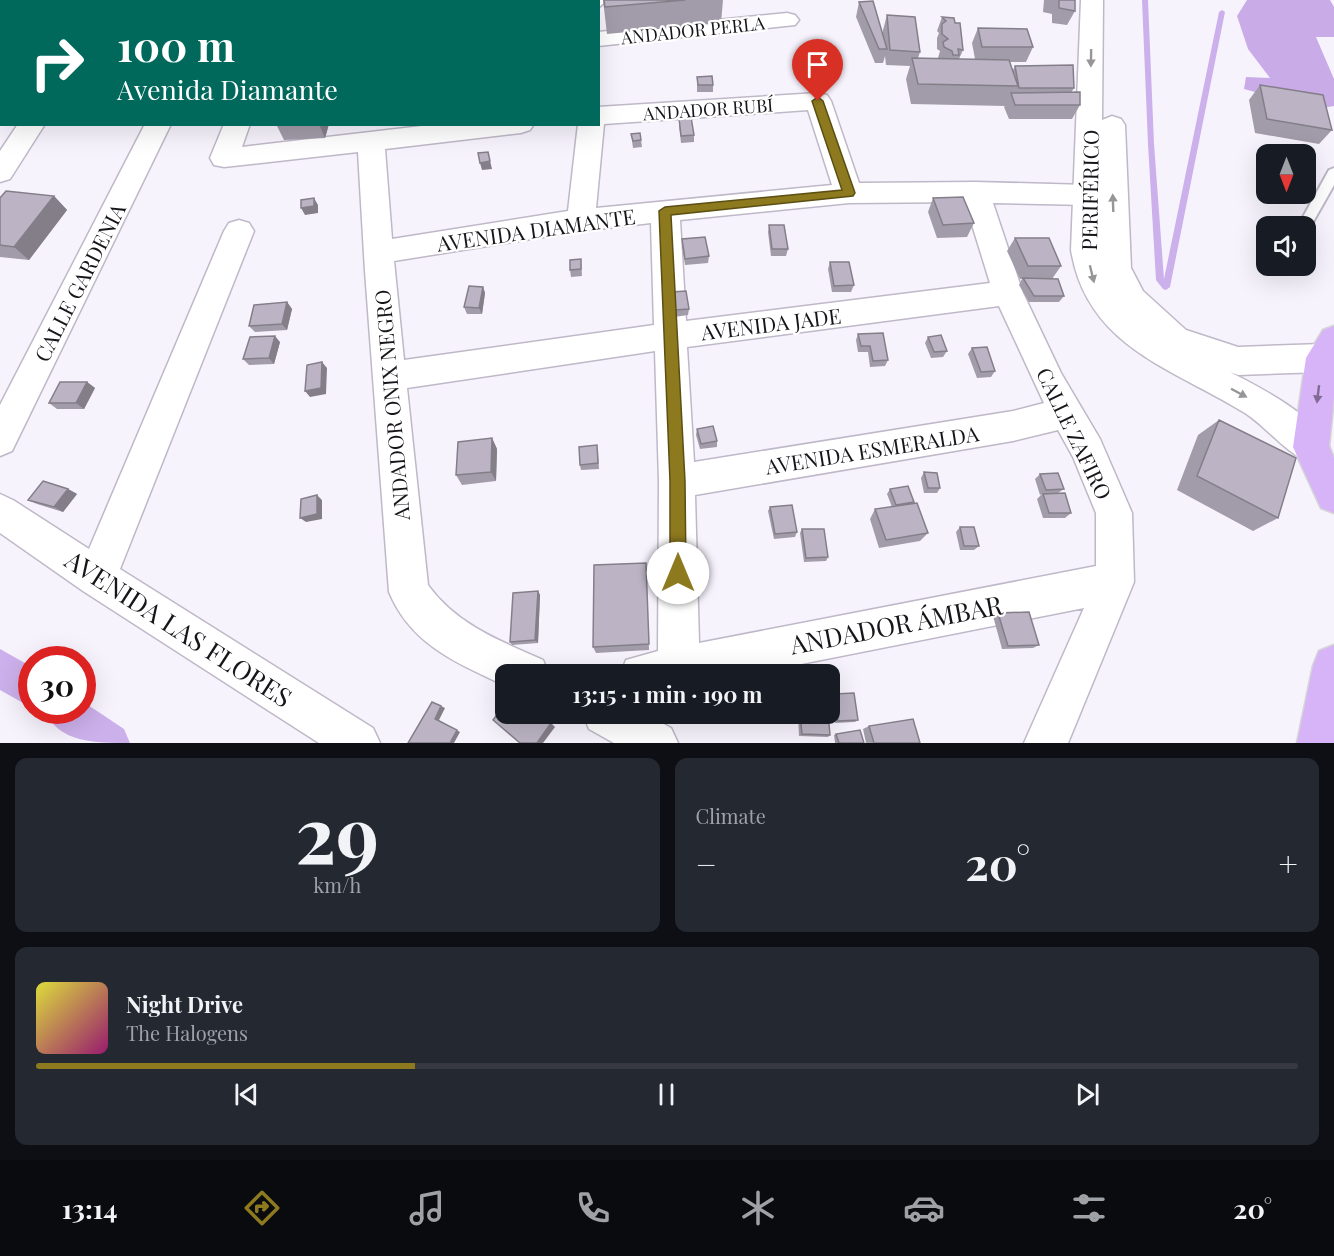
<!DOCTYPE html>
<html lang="en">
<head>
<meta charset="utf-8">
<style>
	:root { --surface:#171b24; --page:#242831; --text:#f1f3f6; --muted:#9ea1a6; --line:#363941; --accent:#8d791e }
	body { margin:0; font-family:"Playfair Display",serif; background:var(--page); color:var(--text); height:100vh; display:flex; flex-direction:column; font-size:22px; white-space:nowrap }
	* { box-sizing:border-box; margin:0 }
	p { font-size:20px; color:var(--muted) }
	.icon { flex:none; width:33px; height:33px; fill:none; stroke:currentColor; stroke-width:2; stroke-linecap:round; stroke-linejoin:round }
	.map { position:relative; height:743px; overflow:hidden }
	.sheet { display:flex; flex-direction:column; gap:15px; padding:15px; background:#0d0f14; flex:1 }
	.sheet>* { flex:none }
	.hud { position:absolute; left:0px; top:0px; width:600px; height:126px; box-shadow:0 6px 24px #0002; background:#00695c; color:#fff; overflow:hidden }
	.needle { width:39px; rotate:180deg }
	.controls { position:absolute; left:1256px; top:144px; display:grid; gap:12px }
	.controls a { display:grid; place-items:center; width:60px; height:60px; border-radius:12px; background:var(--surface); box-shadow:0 6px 24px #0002; font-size:30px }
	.speed { position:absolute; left:18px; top:646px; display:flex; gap:12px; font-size:30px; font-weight:700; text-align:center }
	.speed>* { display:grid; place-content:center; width:78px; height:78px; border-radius:50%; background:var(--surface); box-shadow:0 6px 24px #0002; line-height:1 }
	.speed .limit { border:9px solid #d22; background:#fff; color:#111 }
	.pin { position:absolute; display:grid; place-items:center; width:51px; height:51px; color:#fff; margin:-62px -26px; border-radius:50% 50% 50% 0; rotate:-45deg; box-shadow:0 0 6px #0007 }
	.pin .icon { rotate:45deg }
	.me { position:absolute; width:66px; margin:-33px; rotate:0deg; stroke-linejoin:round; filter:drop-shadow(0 0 4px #0008) }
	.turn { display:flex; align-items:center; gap:21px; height:126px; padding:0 18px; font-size:27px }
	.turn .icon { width:78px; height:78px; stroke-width:2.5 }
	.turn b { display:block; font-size:42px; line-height:51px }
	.big { font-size:45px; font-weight:700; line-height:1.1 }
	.sheet .card { flex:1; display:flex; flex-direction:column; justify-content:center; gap:9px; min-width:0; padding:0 21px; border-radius:12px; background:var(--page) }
	.sheet .dial { align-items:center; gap:0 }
	.dial b { font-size:78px; line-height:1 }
	.song { display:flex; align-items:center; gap:18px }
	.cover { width:72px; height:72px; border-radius:9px; background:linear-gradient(135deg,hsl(60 70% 55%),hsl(320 70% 35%)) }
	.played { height:6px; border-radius:3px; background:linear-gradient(90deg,var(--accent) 30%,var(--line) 30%) }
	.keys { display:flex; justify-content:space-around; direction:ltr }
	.heat { display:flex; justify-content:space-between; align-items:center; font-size:33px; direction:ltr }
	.sheet .tiles { flex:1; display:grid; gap:15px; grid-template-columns:1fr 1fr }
	.card:last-child { grid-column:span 2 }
	.trip { position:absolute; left:495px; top:664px; width:345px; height:60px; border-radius:12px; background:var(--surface); box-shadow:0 6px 24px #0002; font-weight:700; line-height:60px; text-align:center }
	.menu { display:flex; height:96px; justify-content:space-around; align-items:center; background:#090b0e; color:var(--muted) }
	.menu .icon { width:42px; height:42px }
	.menu .on { color:var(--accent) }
	.menu b { font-size:27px; color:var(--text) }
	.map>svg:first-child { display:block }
	.forest { fill:#c9ace7 }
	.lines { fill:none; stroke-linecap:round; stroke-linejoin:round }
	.stream { fill:#ccb0eb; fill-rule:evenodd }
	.canal { fill:#ccb0eb; fill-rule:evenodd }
	.service-casing { stroke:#bfb8c8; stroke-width:4 }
	.minor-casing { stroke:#bfb8c8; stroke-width:3 }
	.secondary-casing { stroke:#bfb8c8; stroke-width:3 }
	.primary-casing { stroke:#d5d5d6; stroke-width:3 }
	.service { fill:#fff; fill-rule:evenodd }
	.minor { fill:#fff; fill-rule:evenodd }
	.secondary { fill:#fff; fill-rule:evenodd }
	.primary { fill:#d7b3f8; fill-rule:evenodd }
	.wall { fill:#a29ba9 }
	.shaded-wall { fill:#847e89 }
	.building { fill:#bcb4c4; stroke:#847e89; stroke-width:1.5 }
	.oneway { fill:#979598 }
	.oneway2 { fill:#816b94 }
	.route { fill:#8d791e; stroke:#5c4f14; stroke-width:1.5 }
	.labels { text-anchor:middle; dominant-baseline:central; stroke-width:4.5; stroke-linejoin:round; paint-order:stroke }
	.far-street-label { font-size:18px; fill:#17141a; stroke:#fff }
	.street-label { font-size:21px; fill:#17141a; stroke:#fff }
	.near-street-label { font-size:26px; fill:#17141a; stroke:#fff }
</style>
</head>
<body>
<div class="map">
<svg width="1334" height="743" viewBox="0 0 1334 743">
	<rect width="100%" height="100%" fill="#f7f3fd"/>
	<!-- forest -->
	<path class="forest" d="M1247 0H1330L1334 7V37H1316L1334 79V106L1317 109 1244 89 1246 77 1270 78 1248 49 1237 16Z"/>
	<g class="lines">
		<!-- stream -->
		<path class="stream" d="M1142 0H1148L1154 144 1164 279 1219 12 1222 10 1225 12 1170 287 1166 290 1163 289 1156 280 1148 144Z"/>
		<!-- canal -->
		<path class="canal" d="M0 649 32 667V708L0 690Z
			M82 701 124 729 130 743C94 743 60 743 44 711H82Z"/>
		<defs>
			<path id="service" d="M1334 168V185L1309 229 1305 230V226H1298L1329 170Z"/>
			<path id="minor" d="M0 0H12L2 2 0 8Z
				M103 0H125L102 2Z
				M212 0H234L211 2Z
				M293 0H330L292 2Z
				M583 0H605V2L598 8V2Z
				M787 13 795 15 799 20 795 25 598 46V32Z
				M818 93 827 95 831 101 859 183 976 182 1088 185 1098 188 1102 195 1098 202 1088 205 993 203 1023 293 1061 373 1100 439 1132 513 1134 582 1068 743H1024L1084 608 745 675H620L626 660 658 651 659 481 655 351 407 388 428 585C456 624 500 641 543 660L549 675H506V686C457 663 411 645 389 592L365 271 358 152 224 167 214 165 210 158 224 124H250L242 147 439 124H534L530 130 521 133 385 149 392 239 568 211 578 124H598V107ZM808 110 832 185 596 208 604 124ZM965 202 990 283 686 321 680 220 849 203ZM651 223 654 325 404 360 394 261 581 231ZM999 306 1044 403 1013 411 694 462 687 347ZM1058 430 1073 457 1096 513V566L699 643 695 495 1013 441Z
				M18 124H45L10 179 0 182V151Z
				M145 124H171L12 451 0 456V405Z
				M239 220 249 223 254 231 120 569 373 728 380 743H319L83 591 0 533V494L13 500 89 549 224 231 229 223Z
				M583 714H646L671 728 678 743H614L589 729Z"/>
			<path id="secondary" d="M1081 0H1103L1102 120 1112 116 1121 119 1125 125 1131 268 1143 291 1186 330 1238 347 1322 344 1334 348V367L1322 372 1238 375 1230 372C1261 388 1313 414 1329 447L1323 458 1311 463C1285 453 1268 428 1245 413 1172 368 1087 347 1071 250Z"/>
			<path id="primary" d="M1334 326V397L1329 446 1334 458V513L1321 508 1293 447 1306 358 1323 330Z
				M1334 645V743H1297L1313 666 1319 651Z"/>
		</defs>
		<!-- service casing -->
		<use href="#service" class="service-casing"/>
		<!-- minor casing -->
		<use href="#minor" class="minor-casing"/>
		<!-- secondary casing -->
		<use href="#secondary" class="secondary-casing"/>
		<!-- primary casing -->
		<use href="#primary" class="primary-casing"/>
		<!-- service -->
		<use href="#service" class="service"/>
		<!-- minor -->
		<use href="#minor" class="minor"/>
		<!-- secondary -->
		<use href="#secondary" class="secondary"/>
		<!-- primary -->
		<use href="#primary" class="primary"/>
	</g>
	<!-- wall -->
	<path class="wall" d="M603 0H723L721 23 607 34Z
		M1044 0H1075V11L1067 25 1052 23V14L1043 12Z
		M859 2 883 36V30L887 15 920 52 918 58H938L940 51 937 49V38L939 33 937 31 942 17 954 18 963 50 959 59H975L972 43 978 28 1033 47 1026 62H1009L1013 70 1015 66 1074 88 1071 93 1080 105 1072 119H1009L1004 107 1005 106 911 104 906 79 910 66 886 65 885 56 883 63H875L856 17Z
		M697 77 713 85V92H697Z
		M1260 85 1332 130 1319 144 1255 133 1249 100Z
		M679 118 694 135V142L681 143 679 125Z
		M276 124H329L325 138 284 140Z
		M631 134 641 140 642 147 633 148Z
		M54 196 67 210 29 260 0 257V198Z
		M933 198 974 223 967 237 937 238 928 212Z
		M769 225 788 249 786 256H771L768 232Z
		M1015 238 1061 266 1052 279 1064 296 1059 302H1029L1019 285 1022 279H1020L1007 251Z
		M682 239 709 256 708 263 685 265 682 246Z
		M1264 239H1266V262L1258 260 1257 245Z
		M581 259 582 276 571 277 570 270Z
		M830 262 854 285 851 292H832L828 269Z
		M483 287 485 293 482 314H467L464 307Z
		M671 292 689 309 688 315 674 317Z
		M287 302 292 309 287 330 255 332 249 326Z
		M858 334 888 360 885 366 870 367 868 352H858L856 340Z
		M928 337 947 351 943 357 931 358 925 343Z
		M280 342 274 364 249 365 243 359Z
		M972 348 995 371 991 377 977 378 968 354Z
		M87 382 95 388 84 409H57L49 403Z
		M1219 420 1278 518 1253 531 1177 490 1198 435Z
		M697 429 717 441V447L700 449 696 435Z
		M492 438 497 449 496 481 462 485 456 475Z
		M598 451 599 469 581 470 580 465Z
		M924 472 940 488 937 493H924L921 478Z
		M1040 474 1064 489 1058 493 1071 513 1065 518H1043L1037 499 1042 494 1040 495 1035 479Z
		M68 489 77 494 63 512 37 504 28 500Z
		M890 489 914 502 912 503 928 533 920 541 879 548 870 519 875 509 892 507 887 494Z
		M770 507 797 532 795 537 774 539 768 511Z
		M960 527 979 546 974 550H960L956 532Z
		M802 529 828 557 826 561 804 562 800 533Z
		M646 570 649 650 596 653 593 647Z
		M538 591 540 595 538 643 512 645 510 642Z
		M998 613 1039 645 1033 648 1002 649 993 616Z
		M834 694 858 720 855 722 835 723 831 697Z
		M798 714H828L830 735 828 737 799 736Z
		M869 726 920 743H866L863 729Z
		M836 734 864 743H835L834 735Z"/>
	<!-- shaded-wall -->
	<path class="shaded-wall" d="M319 124H329L325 138Z
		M488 152 492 169 482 170 480 163Z
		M54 196 67 210 29 260 14 247Z
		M314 198 318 205V213L305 215 301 208Z
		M483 287 485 293 482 314 479 308Z
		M287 302 292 309 287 330 282 324Z
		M275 336 280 342 274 364 269 358Z
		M322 362 327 368 326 394 310 397 305 391Z
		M87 382 95 388 84 409 76 403Z
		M492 438 497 449 496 481 491 472Z
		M68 489 77 494 63 512 54 507Z
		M317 495 322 500V519L306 522 300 518Z
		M538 591 540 595 538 643 535 640Z
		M441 706 445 708 439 720 460 732 454 743H450L435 719Z
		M551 723 555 727 543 743H537Z"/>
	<!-- building -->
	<path class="building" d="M604 0H685L605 7Z
		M1059 0H1075V11L1059 8Z
		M873 1 887 49H879L859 2Z
		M887 15 915 17 920 52 890 50Z
		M942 17 954 18 955 23H960L963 50 958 49 959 55H953L952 51 944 47 943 42 948 39 942 34V24L946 21Z
		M978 28 1027 29 1033 47H982Z
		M912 58 1009 60 1018 86 918 84Z
		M1073 65 1074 88H1019L1015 66Z
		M712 76 713 85H698L697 77Z
		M1260 85 1323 95 1332 130 1267 119Z
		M1080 92V105H1015L1011 93Z
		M691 117 694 135 681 136 679 118Z
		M640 133 641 140 633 141 631 134Z
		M488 152 490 161 480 163 478 153Z
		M6 191 54 196 14 247 0 245V198Z
		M963 197 974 223 943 225 933 198Z
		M314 198V206L301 208V200Z
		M769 225H784L788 249H772Z
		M705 237 709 256 685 259 682 239Z
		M1015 238H1049L1061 266H1028Z
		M1264 239H1266V254L1265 253Z
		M581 259V269L570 270V260Z
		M830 262H849L854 285 834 286Z
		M1023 278 1058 279 1064 296H1034Z
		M469 286 483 287 479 308 464 307Z
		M686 291 689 309 674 310 671 292Z
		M287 302 282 324 249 326 254 305Z
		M883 333 888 360 873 361 870 346H861L858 334Z
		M941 335 947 351 934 352 928 337Z
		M275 336 269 358 243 359 250 337Z
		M987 347 995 371 981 372 972 348Z
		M322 362 321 388 305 391 307 365Z
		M60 382H87L76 403H49Z
		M1219 420 1296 458 1278 518 1197 476Z
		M713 426 717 441 701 444 697 429Z
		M492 438 491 472 456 475 458 442Z
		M597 445 598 463 580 465 579 447Z
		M924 472 937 473 940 488H928Z
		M1058 473 1064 489 1046 490 1040 474Z
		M43 481 68 489 54 507 28 500Z
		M908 486 914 502 896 505 890 489Z
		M1065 493 1071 513H1049L1043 494Z
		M317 495V514L300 518 301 499Z
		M917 503 928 533 886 540 875 509Z
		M792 505 797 532 775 534 770 507Z
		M960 527H974L979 546H964Z
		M802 529H824L828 557 806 558Z
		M646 563 649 644 593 647 594 565Z
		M538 591 535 640 510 642 513 593Z
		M1029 612 1039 645 1008 646 998 613Z
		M854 693 858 720 838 721 834 694Z
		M432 702 441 706 435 719 457 730 450 743H408Z
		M506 703V714H540L551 723 537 743H520L493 720Z
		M800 714H828L830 735 802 734Z
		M913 719 920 743H874L869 726Z
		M860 730 864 743H839L836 734Z"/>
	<!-- one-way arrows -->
	<defs><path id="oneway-solid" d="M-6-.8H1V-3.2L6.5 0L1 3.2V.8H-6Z" transform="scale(1.5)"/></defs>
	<g class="oneway">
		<use href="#oneway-solid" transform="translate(1091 58) rotate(91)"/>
		<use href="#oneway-solid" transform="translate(1113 203) rotate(-92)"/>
		<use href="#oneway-solid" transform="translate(1092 274) rotate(76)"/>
		<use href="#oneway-solid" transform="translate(1239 393) rotate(28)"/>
	</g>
	<use class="oneway2" href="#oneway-solid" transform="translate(1318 394) rotate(97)"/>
	<!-- route -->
	<path class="route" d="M818 97 823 101 855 193 853 196 671 215 685 481 686 573 684 579 678 581 673 579 670 573V481L659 211 665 207 842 190 812 101Z"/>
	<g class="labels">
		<!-- far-street labels -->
		<g class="far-street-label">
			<text transform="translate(693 30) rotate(-6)">ANDADOR PERLA</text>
			<text transform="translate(708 109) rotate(-4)">ANDADOR RUBÍ</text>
		</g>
		<!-- street labels -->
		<g class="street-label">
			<text transform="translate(1089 190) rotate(-89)">PERIFÉRICO</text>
			<text transform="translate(536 229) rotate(-8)">AVENIDA DIAMANTE</text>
			<text transform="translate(79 282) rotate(-63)">CALLE GARDENIA</text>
			<text transform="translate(771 323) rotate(-7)">AVENIDA JADE</text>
			<text transform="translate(391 405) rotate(-95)">ANDADOR ONIX NEGRO</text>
			<text transform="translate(1075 433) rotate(64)">CALLE ZAFIRO</text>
			<text transform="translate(872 449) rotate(-9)">AVENIDA ESMERALDA</text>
		</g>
		<!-- near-street labels -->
		<g class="near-street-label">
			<text transform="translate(896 624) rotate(-11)">ANDADOR ÁMBAR</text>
			<text transform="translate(179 628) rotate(33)">AVENIDA LAS FLORES</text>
		</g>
	</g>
</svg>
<div class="controls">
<a><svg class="needle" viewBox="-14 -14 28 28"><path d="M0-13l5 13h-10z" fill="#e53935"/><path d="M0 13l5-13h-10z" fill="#9ea1a6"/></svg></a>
<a><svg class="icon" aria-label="sound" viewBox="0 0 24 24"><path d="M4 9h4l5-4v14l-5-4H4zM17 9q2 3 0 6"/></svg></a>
</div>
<div class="speed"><div class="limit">30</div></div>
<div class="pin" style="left:818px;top:101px;background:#d93025"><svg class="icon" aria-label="arrive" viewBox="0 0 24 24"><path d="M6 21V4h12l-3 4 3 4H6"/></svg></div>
<svg class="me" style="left:678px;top:573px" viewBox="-20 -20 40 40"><circle r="19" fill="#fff"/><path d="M0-13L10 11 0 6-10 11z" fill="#8d791e"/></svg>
<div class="trip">13:15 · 1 min · 190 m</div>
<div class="hud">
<div class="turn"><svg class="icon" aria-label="right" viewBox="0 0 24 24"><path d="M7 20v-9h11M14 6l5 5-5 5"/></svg><div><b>100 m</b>Avenida Diamante</div></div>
</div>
</div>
<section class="sheet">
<div class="tiles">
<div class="card dial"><b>29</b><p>km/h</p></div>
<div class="card"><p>Climate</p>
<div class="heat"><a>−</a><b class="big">20°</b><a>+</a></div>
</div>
<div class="card">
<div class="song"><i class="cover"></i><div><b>Night Drive</b><p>The Halogens</p></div></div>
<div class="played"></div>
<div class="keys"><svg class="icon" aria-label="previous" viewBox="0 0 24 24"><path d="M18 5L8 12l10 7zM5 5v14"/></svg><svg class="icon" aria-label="pause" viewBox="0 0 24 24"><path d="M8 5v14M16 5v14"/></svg><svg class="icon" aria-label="next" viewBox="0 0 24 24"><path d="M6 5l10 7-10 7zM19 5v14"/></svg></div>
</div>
</div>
</section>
<nav class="menu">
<b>13:14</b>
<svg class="icon on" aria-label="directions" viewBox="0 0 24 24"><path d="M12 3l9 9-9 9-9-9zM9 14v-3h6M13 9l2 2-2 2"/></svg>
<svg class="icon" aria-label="music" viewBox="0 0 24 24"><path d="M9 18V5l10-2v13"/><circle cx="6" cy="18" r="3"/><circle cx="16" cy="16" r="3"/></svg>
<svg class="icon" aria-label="phone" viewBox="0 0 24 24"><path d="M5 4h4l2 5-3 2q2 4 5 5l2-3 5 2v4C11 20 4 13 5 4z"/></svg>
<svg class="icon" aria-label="climate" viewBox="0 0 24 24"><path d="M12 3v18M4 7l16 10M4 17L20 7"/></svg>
<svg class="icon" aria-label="car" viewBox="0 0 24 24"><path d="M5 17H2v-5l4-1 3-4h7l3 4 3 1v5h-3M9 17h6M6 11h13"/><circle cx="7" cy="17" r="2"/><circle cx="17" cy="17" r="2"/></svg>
<svg class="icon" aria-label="filters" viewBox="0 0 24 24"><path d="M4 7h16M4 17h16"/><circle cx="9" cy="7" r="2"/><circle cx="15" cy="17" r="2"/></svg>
<b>20°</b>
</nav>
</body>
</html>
